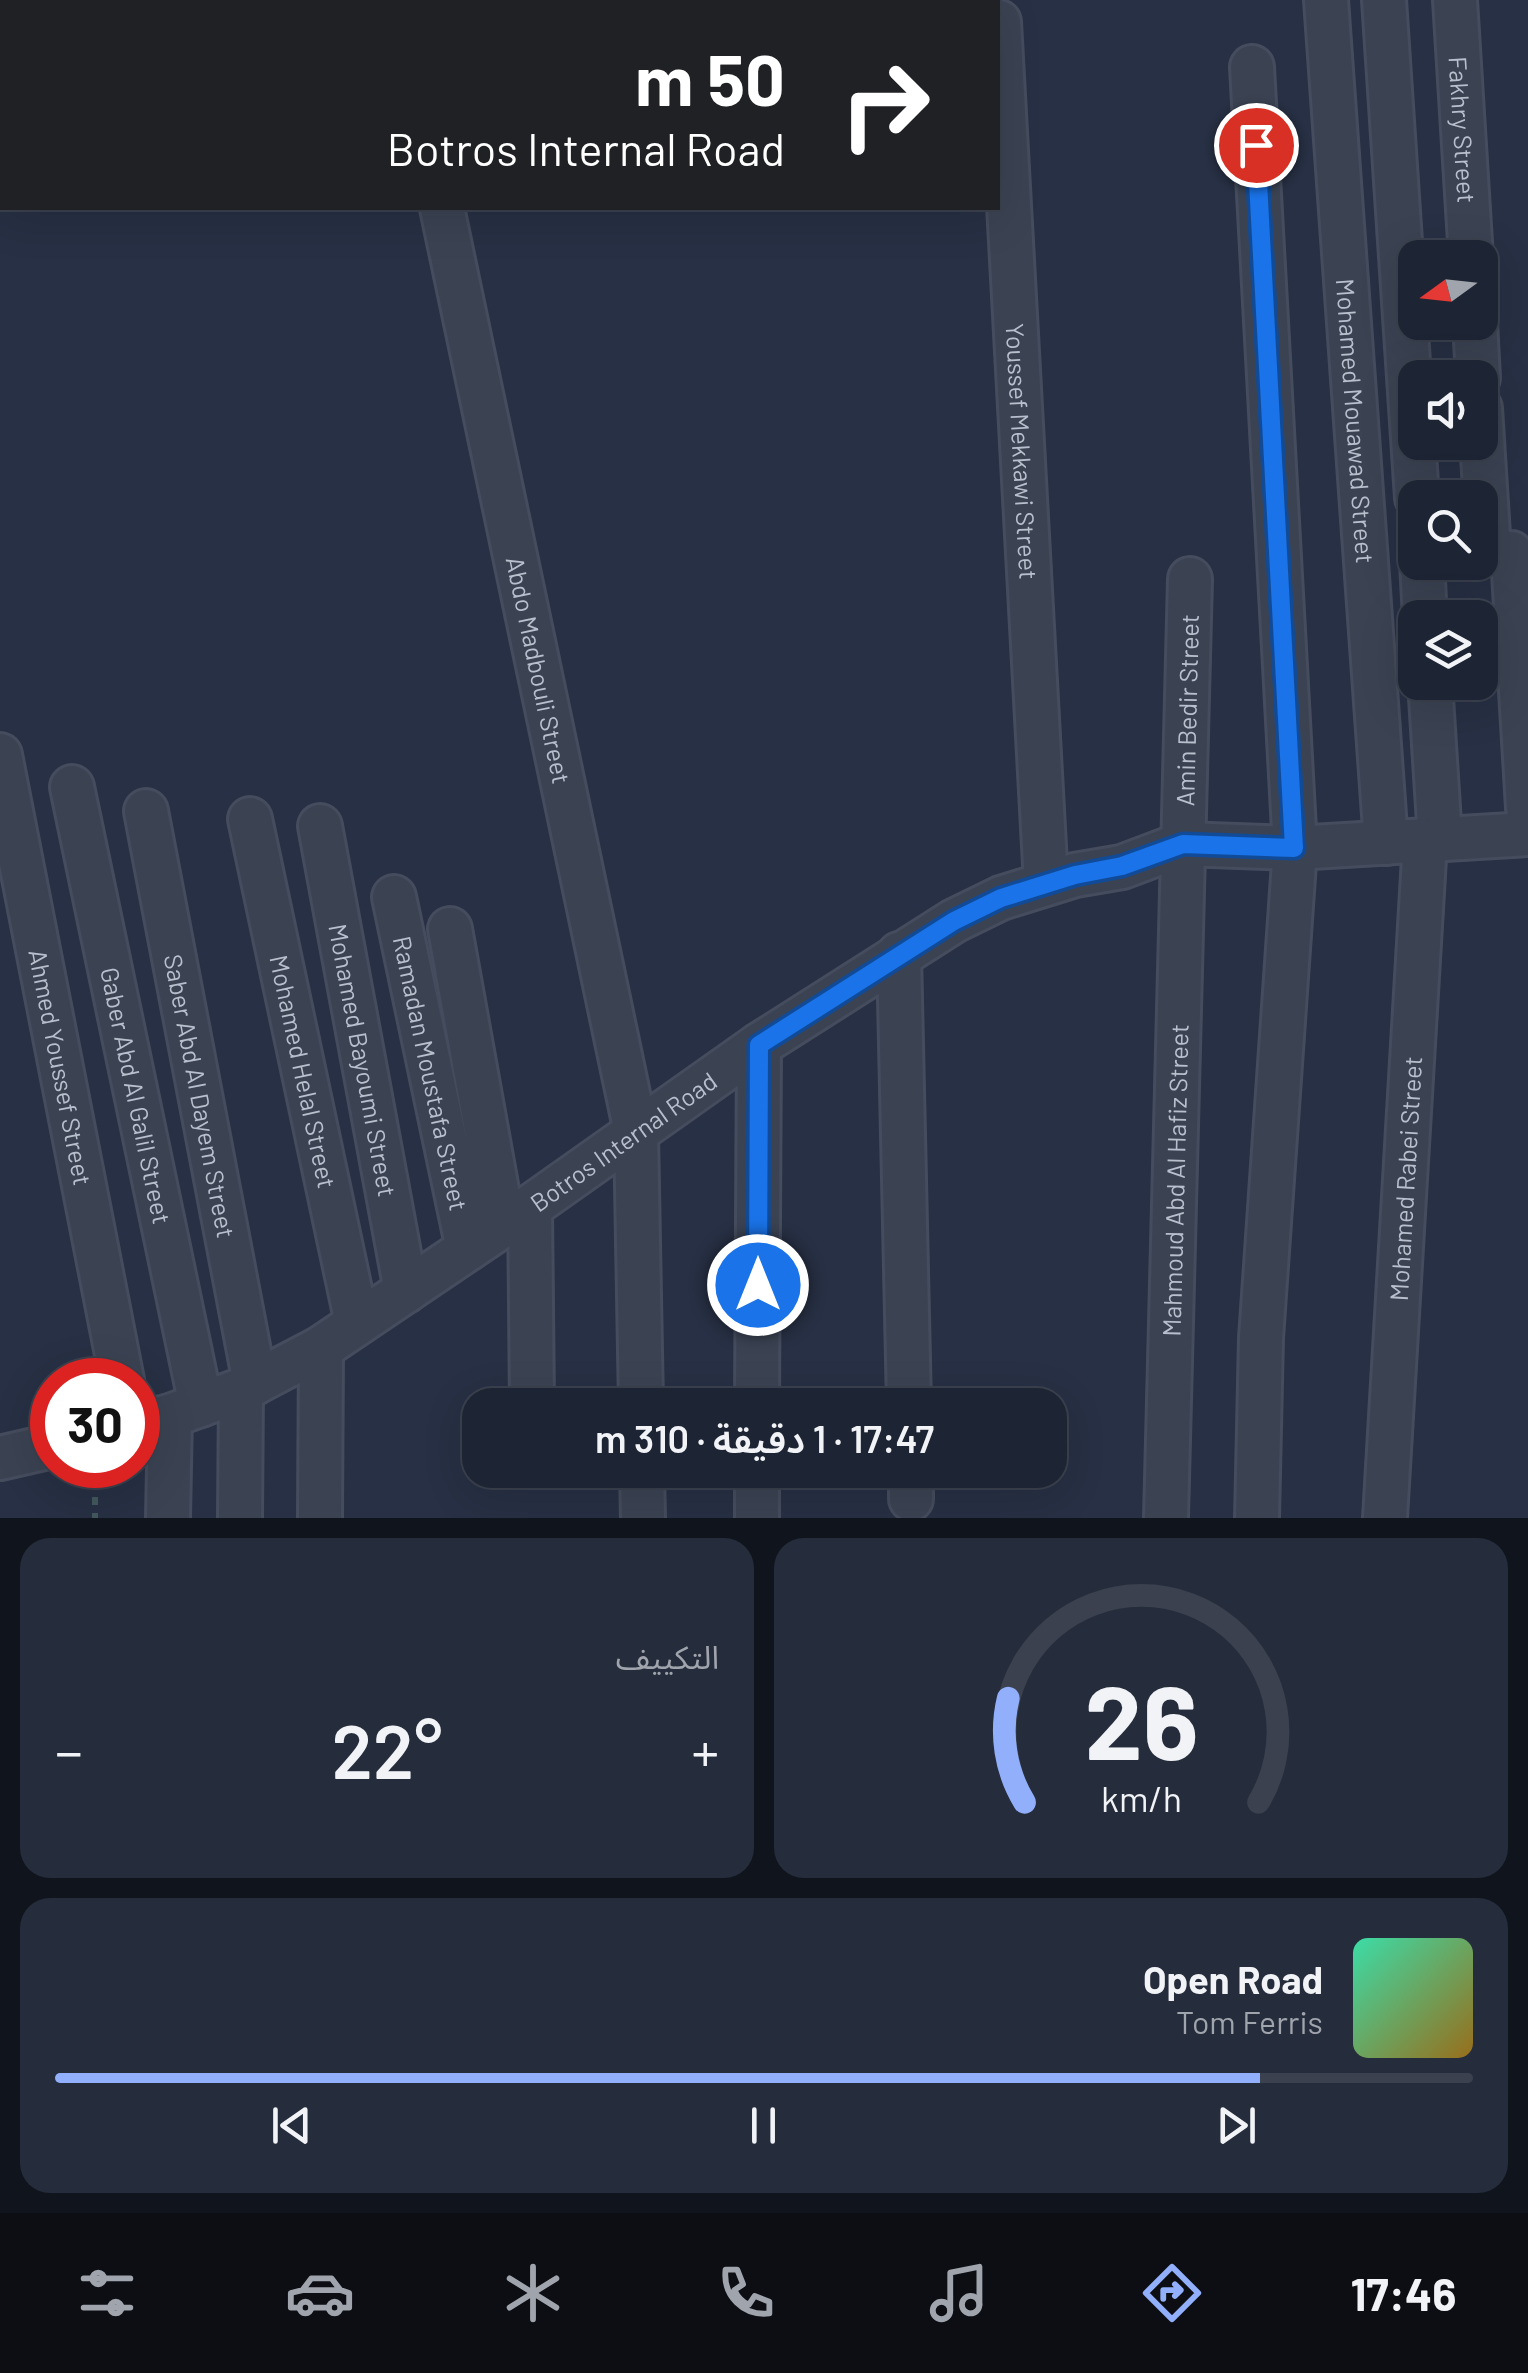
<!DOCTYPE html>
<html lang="ar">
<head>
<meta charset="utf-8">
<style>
	:root { --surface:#1d2433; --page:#252c3b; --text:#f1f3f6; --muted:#a0a4ac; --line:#3b414e; --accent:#91affa }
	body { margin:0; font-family:Barlow,"Noto Sans Arabic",sans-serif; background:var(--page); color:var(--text); direction:rtl; height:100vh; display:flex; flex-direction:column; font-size:38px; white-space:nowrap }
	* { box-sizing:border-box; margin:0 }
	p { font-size:32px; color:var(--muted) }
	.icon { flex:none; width:55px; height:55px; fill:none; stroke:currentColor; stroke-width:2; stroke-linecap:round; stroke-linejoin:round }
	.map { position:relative; height:1518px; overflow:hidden; direction:ltr }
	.side { display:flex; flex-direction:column; gap:20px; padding:20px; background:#10141c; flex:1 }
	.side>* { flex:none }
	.hud { position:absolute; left:0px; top:0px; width:1000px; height:210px; box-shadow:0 10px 40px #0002,0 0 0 2px var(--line); direction:rtl; background:#202124; color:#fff; overflow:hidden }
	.needle { width:65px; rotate:255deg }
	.controls { position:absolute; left:1398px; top:240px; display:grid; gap:20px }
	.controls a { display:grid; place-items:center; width:100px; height:100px; border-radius:20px; background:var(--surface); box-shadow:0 10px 40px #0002,0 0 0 2px var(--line); font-size:50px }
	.speed { position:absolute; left:30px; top:1358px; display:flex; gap:20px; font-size:50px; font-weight:700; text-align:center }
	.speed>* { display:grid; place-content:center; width:130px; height:130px; border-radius:50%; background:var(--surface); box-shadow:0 10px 40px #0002,0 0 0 2px var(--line); line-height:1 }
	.speed .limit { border:15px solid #d22; background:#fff; color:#111 }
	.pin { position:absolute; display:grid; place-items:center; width:85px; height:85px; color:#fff; margin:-42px; border:5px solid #fff; border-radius:50%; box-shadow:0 2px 10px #0007 }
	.me { position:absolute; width:110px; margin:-55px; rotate:0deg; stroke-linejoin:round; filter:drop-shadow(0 0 8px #0008) }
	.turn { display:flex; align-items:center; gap:35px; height:210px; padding:0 50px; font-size:45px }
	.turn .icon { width:130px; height:130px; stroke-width:2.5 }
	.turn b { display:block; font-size:70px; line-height:85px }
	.big { font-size:75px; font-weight:600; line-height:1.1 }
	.side .tile { flex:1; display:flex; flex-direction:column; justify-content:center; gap:15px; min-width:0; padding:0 35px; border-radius:30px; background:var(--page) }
	.side .dial { align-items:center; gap:0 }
	.dial svg { height:260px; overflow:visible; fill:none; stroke:var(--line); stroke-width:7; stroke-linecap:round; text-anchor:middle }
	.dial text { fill:var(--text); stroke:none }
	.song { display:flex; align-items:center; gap:30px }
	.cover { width:120px; height:120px; border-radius:15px; background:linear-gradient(135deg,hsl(160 70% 55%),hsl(40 70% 35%)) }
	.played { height:10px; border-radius:5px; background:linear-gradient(90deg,var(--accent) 85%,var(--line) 85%) }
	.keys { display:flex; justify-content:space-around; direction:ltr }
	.heat { display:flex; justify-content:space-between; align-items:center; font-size:55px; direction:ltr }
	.side .tiles { flex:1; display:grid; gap:20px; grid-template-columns:1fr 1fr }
	.tile:last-child { grid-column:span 2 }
	.trip { position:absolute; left:462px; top:1388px; width:605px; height:100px; border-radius:30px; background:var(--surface); box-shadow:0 10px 40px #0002,0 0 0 2px var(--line); font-weight:600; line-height:100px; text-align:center; direction:rtl }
	.tab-bar { display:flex; height:160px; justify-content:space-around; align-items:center; background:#0c0e14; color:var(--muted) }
	.tab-bar .icon { width:70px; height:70px }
	.tab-bar .selected { color:var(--accent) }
	.tab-bar b { font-size:45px; color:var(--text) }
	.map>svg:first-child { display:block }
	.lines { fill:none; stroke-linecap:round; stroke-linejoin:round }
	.minor-casing { stroke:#454c5d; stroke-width:48 }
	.path { stroke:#42585c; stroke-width:6; stroke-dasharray:8 8; stroke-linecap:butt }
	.minor { stroke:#3b4353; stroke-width:42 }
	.route-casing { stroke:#114b97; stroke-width:25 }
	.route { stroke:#1a73e8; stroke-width:18 }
	.labels { text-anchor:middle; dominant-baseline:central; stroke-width:10; stroke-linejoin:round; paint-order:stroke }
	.street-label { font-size:25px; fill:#b9bfcd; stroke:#202839 }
</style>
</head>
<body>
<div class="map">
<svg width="1528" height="1518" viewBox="0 0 1528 1518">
	<rect width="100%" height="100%" fill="#273044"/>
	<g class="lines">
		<defs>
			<g id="minor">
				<path d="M399 0 400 2"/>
				<path id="s1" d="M1326 0 1386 843"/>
				<path d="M1384 0 1417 498"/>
				<path id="s2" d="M1455 0 1471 258"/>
				<path id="s3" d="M999 22 1046 883"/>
				<path d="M1252 67 1295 848 1261 1338 1257 1518"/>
				<path id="s4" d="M442 208 636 1132 641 1405"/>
				<path d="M1475 322 1478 378"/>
				<path d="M1480 408 1489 551 1491 554 1511 553 1513 556 1528 808"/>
				<path d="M1422 562 1425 618"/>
				<path d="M1430 682 1440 839"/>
				<path id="s5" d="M0 755 122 1380"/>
				<path id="s6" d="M72 787 201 1405"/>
				<path id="s7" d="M146 811 255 1383"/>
				<path id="s8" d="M250 819 357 1323"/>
				<path id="s9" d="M320 826 406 1291"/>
				<path id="s10" d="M394 897 468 1249"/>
				<path d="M450 929 503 1224"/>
				<path d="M899 954 909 1405"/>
				<path d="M530 1207 532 1405"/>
				<path d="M757 1405 759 1045"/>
				<path id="s11" d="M138 1424 170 1416 241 1390 321 1348 530 1207 759 1045 954 921 1001 898 1075 875 1122 867 1183 844 1295 848 1528 834"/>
				<path d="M0 1458 52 1446"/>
				<path d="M642 1470 643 1518"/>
				<path d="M911 1470V1499"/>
				<path d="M168 1518 170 1416"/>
				<path d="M240 1518 241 1390"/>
				<path d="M320 1518 321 1348"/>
				<path d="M757 1518V1470"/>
				<path id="s12" d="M1166 1518 1190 579"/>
				<path id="s13" d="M1385 1518 1425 841"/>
			</g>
		</defs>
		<!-- minor casing -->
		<use href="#minor" class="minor-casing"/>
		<!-- path -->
		<path class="path" d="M95 1465V1518"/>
		<!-- minor -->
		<use href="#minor" class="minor"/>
	</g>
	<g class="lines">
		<defs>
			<path id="route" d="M758 1285 759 1045 954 921 1001 898 1075 875 1122 866 1183 844 1294 848 1256 145"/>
		</defs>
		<!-- route casing -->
		<use href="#route" class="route-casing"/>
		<!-- route -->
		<use href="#route" class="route"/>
	</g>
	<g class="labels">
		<!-- street labels -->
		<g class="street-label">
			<text stroke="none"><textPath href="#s2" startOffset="130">Fakhry Street</textPath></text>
			<text stroke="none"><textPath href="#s1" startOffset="422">Mohamed Mouawad Street</textPath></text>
			<text stroke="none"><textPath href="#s3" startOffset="430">Youssef Mekkawi Street</textPath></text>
			<text stroke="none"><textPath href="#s4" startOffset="472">Abdo Madbouli Street</textPath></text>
			<text stroke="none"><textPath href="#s12" startOffset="808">Amin Bedir Street</textPath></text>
			<text stroke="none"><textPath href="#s9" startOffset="238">Mohamed Bayoumi Street</textPath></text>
			<text stroke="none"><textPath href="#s5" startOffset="318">Ahmed Youssef Street</textPath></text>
			<text stroke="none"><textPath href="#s8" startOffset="258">Mohamed Helal Street</textPath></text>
			<text stroke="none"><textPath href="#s10" startOffset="180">Ramadan Moustafa Street</textPath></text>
			<text stroke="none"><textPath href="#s6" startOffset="315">Gaber Abd Al Galil Street</textPath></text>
			<text stroke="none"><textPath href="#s7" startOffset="290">Saber Abd Al Dayem Street</textPath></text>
			<text stroke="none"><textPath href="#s11" startOffset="565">Botros Internal Road</textPath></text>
			<text stroke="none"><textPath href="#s13" startOffset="340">Mohamed Rabei Street</textPath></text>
			<text stroke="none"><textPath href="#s12" startOffset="338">Mahmoud Abd Al Hafiz Street</textPath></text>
		</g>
	</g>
</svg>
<div class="controls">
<a><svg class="needle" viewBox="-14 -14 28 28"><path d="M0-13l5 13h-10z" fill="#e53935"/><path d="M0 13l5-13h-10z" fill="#a0a4ac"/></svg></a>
<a><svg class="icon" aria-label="sound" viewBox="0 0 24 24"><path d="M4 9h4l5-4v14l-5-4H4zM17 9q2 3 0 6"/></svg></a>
<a><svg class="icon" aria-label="search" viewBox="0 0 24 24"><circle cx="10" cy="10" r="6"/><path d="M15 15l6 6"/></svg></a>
<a><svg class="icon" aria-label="layers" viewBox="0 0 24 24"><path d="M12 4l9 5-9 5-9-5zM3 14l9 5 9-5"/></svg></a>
</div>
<div class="speed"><div class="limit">30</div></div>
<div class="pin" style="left:1256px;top:145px;background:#d93025"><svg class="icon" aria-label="arrive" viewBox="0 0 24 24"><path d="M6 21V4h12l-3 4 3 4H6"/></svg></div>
<svg class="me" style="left:758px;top:1285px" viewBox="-20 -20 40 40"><circle r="17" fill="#1a73e8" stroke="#fff" stroke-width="3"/><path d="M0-11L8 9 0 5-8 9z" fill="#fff"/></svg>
<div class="trip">17:47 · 1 دقيقة · 310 m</div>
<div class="hud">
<div class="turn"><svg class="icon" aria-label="right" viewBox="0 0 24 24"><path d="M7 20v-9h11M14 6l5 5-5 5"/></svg><div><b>50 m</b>Botros Internal Road</div></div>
</div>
</div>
<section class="side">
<div class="tiles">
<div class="tile dial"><svg viewBox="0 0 100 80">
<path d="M14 69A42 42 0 1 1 86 69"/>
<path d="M14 69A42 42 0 0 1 9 37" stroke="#91affa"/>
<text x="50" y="56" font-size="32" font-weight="700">26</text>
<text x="50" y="72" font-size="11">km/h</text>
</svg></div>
<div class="tile"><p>التكييف</p>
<div class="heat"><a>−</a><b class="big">22°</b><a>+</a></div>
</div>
<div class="tile">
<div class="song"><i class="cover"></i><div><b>Open Road</b><p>Tom Ferris</p></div></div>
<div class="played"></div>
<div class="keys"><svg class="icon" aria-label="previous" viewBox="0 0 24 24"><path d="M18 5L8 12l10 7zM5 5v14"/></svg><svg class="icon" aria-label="pause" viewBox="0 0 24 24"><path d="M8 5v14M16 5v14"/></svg><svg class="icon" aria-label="next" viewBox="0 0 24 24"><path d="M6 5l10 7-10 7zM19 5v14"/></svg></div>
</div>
</div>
</section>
<nav class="tab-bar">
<b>17:46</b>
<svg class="icon selected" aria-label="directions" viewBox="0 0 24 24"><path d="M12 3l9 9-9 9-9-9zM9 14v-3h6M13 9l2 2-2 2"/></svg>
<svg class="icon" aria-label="music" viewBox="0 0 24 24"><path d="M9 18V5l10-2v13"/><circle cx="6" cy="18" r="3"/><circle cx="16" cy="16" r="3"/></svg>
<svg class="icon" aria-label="phone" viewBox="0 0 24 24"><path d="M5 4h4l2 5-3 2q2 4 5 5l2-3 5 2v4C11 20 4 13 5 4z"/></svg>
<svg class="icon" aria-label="climate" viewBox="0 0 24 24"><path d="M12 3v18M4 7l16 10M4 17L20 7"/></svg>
<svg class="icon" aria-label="car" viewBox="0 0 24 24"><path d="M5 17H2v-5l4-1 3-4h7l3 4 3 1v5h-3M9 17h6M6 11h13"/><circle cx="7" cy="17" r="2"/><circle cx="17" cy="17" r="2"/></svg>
<svg class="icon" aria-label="filters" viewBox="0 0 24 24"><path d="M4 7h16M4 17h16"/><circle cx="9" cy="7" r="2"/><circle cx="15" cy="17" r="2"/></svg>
</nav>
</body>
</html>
